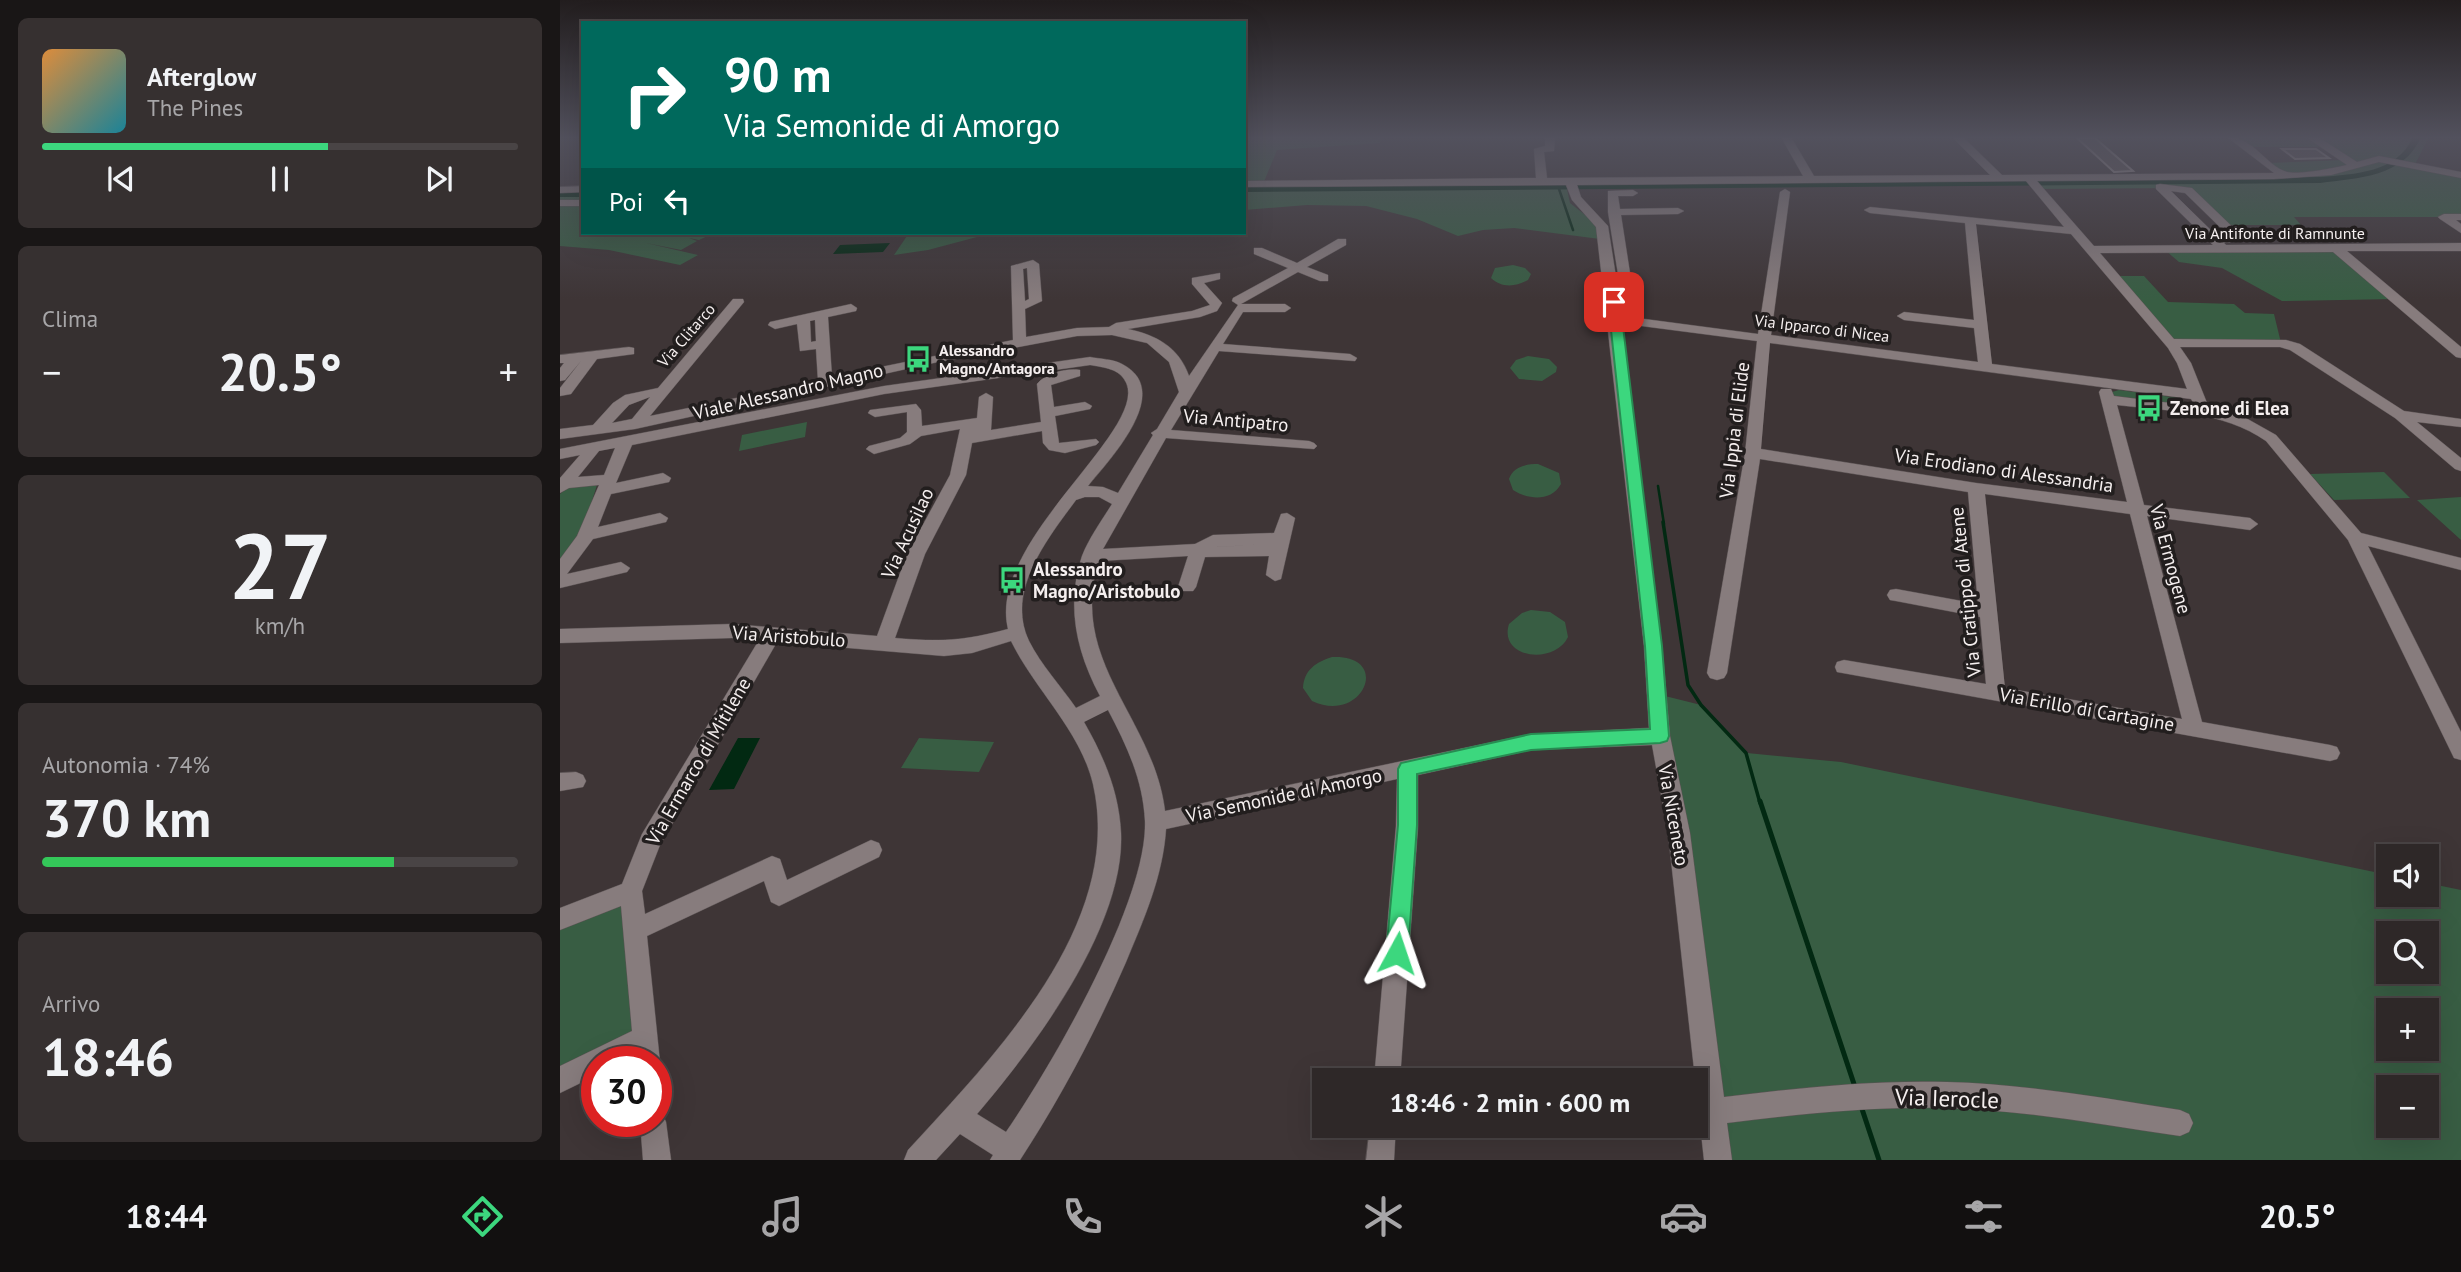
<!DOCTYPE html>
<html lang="it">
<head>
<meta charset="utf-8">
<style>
	:root { --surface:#2e2828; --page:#363030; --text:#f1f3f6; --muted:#a7a6a8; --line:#494445; --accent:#3cd77e }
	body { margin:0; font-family:"PT Sans",sans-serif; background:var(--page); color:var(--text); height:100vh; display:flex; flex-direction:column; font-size:26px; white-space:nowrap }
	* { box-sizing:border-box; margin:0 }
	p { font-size:23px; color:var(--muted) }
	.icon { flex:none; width:38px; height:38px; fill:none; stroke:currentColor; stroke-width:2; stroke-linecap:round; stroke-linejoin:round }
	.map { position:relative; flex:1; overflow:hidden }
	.sheet { display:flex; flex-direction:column; gap:18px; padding:18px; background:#191616; width:560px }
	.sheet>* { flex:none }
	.banner { position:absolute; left:21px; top:21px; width:665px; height:214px; border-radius:0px; box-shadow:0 7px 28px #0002,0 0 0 2px var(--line); background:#00695c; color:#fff; overflow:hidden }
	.buttons { position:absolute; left:1816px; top:844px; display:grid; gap:14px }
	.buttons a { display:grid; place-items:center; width:63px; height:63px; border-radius:0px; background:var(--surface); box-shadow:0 7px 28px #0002,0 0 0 2px var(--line); font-size:35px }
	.speed { position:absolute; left:21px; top:1046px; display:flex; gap:14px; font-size:35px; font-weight:700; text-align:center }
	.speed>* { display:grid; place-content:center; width:91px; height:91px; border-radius:50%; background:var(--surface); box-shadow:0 7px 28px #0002,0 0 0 2px var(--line); line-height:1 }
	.speed .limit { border:10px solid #d22; background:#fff; color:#111 }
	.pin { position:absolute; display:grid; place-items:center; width:60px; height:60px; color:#fff; margin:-30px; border-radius:14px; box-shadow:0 4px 10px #0006 }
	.me { position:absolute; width:77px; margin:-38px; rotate:5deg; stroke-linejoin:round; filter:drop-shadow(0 0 5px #0008) }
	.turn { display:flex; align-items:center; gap:24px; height:147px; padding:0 28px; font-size:32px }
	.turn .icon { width:91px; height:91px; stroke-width:2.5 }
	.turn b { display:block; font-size:49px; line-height:60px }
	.then { display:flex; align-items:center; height:66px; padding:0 28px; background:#0003; gap:14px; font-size:26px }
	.big { font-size:52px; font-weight:700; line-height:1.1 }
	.sheet .card { flex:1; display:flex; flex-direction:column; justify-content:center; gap:10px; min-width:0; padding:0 24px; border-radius:10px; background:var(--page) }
	.sheet .dial { align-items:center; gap:0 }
	.dial b { font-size:91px; line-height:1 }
	.song { display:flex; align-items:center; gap:21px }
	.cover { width:84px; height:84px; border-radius:10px; background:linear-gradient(135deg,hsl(30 70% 55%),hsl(190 70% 35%)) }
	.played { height:7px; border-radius:4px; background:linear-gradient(90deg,var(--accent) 60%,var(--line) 60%) }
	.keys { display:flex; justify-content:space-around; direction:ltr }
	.heat { display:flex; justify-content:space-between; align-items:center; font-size:38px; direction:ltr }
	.charge { height:10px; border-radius:5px; background:linear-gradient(90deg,#34c759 74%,var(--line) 0) }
	.trip { position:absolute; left:752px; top:1068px; width:396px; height:70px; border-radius:0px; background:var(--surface); box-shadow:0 7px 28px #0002,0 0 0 2px var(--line); font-weight:700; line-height:70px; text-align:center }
	.dock { display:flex; height:112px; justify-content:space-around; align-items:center; background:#121010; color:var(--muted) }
	.dock .icon { width:49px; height:49px }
	.dock .on { color:var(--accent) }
	.dock b { font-size:32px; color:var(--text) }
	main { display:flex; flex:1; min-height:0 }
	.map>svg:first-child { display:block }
	.green { fill:#385d43; fill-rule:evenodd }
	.water { fill:#022912 }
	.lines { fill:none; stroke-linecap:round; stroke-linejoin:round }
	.stream-far2 { stroke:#022912; stroke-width:2.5 }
	.stream-far1 { stroke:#022912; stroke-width:3.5 }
	.stream { stroke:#022912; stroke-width:5 }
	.canal { fill:#022912; fill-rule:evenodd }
	.building { fill:#5f5556; stroke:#a39899; stroke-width:2 }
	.minor-casing { stroke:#5b5354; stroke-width:1 }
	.minor { fill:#877c7d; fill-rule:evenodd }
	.route { fill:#3cd77e; stroke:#278c52; stroke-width:2 }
	.labels { text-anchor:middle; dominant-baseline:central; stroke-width:7; stroke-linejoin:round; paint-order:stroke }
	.far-street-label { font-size:16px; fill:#f5efef; stroke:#221e1e }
	.far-poi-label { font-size:16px; font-weight:bold; fill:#f5efef; stroke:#221e1e; text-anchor:start }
	.street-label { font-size:19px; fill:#f5efef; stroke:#221e1e }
	.poi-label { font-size:19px; font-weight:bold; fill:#f5efef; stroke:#221e1e; text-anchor:start }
	.near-street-label { font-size:23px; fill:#f5efef; stroke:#221e1e }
</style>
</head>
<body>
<main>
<section class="sheet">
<div class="card">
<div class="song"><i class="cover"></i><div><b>Afterglow</b><p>The Pines</p></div></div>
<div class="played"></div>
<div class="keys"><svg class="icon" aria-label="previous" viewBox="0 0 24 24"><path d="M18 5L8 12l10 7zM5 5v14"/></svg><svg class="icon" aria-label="pause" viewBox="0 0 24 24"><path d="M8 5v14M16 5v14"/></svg><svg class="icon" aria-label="next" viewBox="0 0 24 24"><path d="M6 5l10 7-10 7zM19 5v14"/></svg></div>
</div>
<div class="card"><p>Clima</p>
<div class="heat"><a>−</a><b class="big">20.5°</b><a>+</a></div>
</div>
<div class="card dial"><b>27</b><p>km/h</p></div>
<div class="card"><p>Autonomia · 74%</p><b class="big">370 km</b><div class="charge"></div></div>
<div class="card"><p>Arrivo</p><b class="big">18:46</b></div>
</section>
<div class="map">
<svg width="1901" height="1160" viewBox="0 0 1901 1160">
	<rect width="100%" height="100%" fill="#3e3536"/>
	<!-- green -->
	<path class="green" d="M684 137H822L820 143 717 150 703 184H684Z
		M1673 137H1869L1854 166 1901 175V217H1734L1741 225H1665L1618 188 1478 189 1469 178 1723 175 1707 163 1784 160 1766 147H1686Z
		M1000 183 1006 185 1010 203 1039 226 1040 239 954 228 923 230 898 236 857 219 806 206 747 205 684 210V186Z
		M23 191V233H154L139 240 129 238 137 241 121 250 86 243 138 255 120 265 49 250 0 246V192Z
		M349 233H432L368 250 334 255Z
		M1777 249 1836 299 1722 301 1662 268 1619 262 1605 250Z
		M953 265 965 268 971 274 968 280C956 287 941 288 931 278L935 268Z
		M1552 276H1584L1608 302 1674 304 1685 313 1714 314 1721 343H1611Z
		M968 356 989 359 997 367 996 372 982 381 959 379 950 368 956 360Z
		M1559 390 1619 398 1628 405 1554 396 1552 392Z
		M247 422 245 437 179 451 182 435Z
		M978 464 999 473 1001 484C991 502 968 500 953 490L949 479C953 467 965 464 978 464Z
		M1824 472 1850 498 1774 500 1750 474Z
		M37 485 25 523 0 563V494L8 487Z
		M1901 497V540L1857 500Z
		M971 610 990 612 1005 622 1008 637C995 665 938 659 949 624L962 613Z
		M772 657C833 654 803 725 752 701L743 688C744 670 756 662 772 657Z
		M1097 694 1141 705 1187 753 1281 762 1829 875V894H1867V883L1901 890V1160H1158ZM1829 933H1867V971H1829ZM1829 1010H1867V1048H1829ZM1829 1087H1867V1125H1829Z
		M359 738 434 742 419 772 341 768Z
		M65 897 77 1034 0 1072V927Z"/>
	<!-- water -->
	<path class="water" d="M330 243 323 252 273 254 280 245Z
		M178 738H200L174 789 149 790Z"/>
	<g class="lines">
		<!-- stream-far2 -->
		<path class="stream-far2" d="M998 186 1013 230
			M1098 486 1104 524"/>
		<!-- stream-far1 -->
		<path class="stream-far1" d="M1103 522 1128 685 1141 705 1186 753 1200 803"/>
		<!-- stream -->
		<path class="stream" d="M1200 801 1295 1087
			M1301 1106 1319 1160"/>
		<!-- canal -->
		<path class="canal" d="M1853 137H1861C1844 177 1798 178 1760 183L684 192V186L1760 177C1795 174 1837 173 1853 137Z
			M0 191H23V197H0Z"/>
	</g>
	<!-- building -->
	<path class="building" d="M1517 138H1535L1573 171 1554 172Z
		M1722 149H1756L1769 158 1735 159Z"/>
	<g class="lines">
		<defs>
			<path id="minor" d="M985 137H995L994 151 984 152 987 178 1243 176 1221 137H1231L1254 176 1430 175 1392 137H1403L1442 175 1714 173 1667 137C1694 137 1706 166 1727 172 1740 175 1773 168 1787 165L1746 137H1758L1797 162 1819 156 1901 172V178L1819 162 1771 175 1714 179 1477 181 1534 246 1653 245 1596 189V185L1600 184 1632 188 1682 236 1677 241 1664 243 1666 245 1901 243V251H1787L1901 347V358L1896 357 1773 252 1540 253 1614 339 1726 340 1740 344 1844 411 1901 419V427L1857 422 1901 458V471L1895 469 1835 418 1730 350 1720 347H1620L1631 363 1647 403 1642 407 1684 417 1716 435 1801 533 1901 558V570L1808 546 1901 732V760L1894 758 1788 540 1706 441C1663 411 1607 411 1557 405L1584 505 1690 518 1698 524 1690 530 1587 516 1642 722 1770 745 1777 747 1780 753 1777 759 1770 761 1277 672 1275 667 1277 662 1284 660 1426 684 1420 617 1336 601 1330 600 1327 595 1330 590 1336 589 1418 604 1408 492 1200 459 1167 673 1164 678 1157 680 1150 678 1147 673 1185 453 1197 341 1066 324 1048 212V191L1073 190 1078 193 1073 196H1058L1060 209 1118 208 1124 211 1118 214 1061 215 1077 318 1198 334 1220 192 1225 189 1230 192 1211 335 1418 362 1414 328 1344 320 1337 316 1344 312 1414 320 1405 223 1310 213 1304 210 1310 207 1504 227 1466 181 1017 185 1021 197 1048 226 1057 283 1102 646 1110 736 1130 833 1164 1097C1238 1088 1312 1080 1387 1082 1465 1084 1543 1098 1620 1110L1629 1114 1633 1123 1629 1132 1620 1136C1542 1125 1465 1110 1386 1108 1313 1106 1240 1114 1167 1123L1172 1160H1144L1108 833 1092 745 971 750 858 775V826L840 1080H814L836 826 837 779 606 829C603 876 584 919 566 962 536 1031 501 1097 460 1160H430L433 1155 400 1134 376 1160H344L348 1150C434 1056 565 924 533 784 520 730 475 690 451 641L412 653 384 656 217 642 100 845 82 891 85 914 212 856 220 859 227 880 311 840 319 843 322 850 319 857 219 906 211 902 204 881 87 936 100 1062 96 1071V1062H74V1057L63 1062H37V1075L0 1093V1066L72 1031 61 906 0 930V908L62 884 82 834 199 640 172 638 0 643V629L172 624 317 636 347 554 390 475 400 429 361 436 350 444 314 454 306 449 309 446 340 438 347 432V412L315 417 308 413 310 410 356 404 361 410 362 426 417 418 419 397 426 393 433 397 431 430 481 422 477 384C486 373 506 368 520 370V376L491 385 494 407 525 402 532 406 530 409 495 416 499 443 536 439 539 442 536 445 505 453 489 450 483 443 482 431 412 443 406 475 365 554 335 638C380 642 404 641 448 629 426 539 597 425 564 379 557 368 541 367 530 365L324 394 72 445 56 483 103 473 111 478 109 482 51 494 38 527 100 513 108 518 106 522 33 539 7 574 61 562 70 568 67 572 0 588V559L17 536 39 485 9 488 0 493V478L20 455 0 459V449L324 386 530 357C540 359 553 359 562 364 615 391 550 459 528 486L543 487 558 493 593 435 591 433 597 429 619 392 609 362 587 343 552 335 517 336 378 362 75 429 0 439V429L33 425 53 403 65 395 98 388 173 299H183L184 302 90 416 258 381 256 349 240 351 237 324 215 329 208 325 210 322 291 304 297 308 296 311 268 317 272 377 453 340 451 266 473 260 479 264 482 301 465 309 466 337 517 328 549 327 556 323 632 311 650 305 632 284V278L660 273V279L644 283 662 303 657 311 640 317 568 329C596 335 619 347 629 376L678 305 672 301 673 298 728 268 694 254V248H702L737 263 778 239H786V245L747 267 768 275V281H760L738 272 681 304H725L731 308 725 312H683L663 344 790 354 797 358 795 361 659 351 611 430 749 441 754 443 757 446 754 449 606 438 543 549 635 544 653 535 714 533 721 514 727 513 735 518 721 579 715 581 706 575 709 556 645 557 636 587 633 591H621L618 587 628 556 539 561C507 661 594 718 605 811L971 734 1089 728 1084 646 1036 227 1012 200 1006 185 684 187V181L976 178 974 149 985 146ZM1611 191 1625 193 1669 236H1657ZM1416 224 1511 234 1608 348 1617 363 1627 389 1432 364ZM467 268 469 299 465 301 463 269ZM255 320 256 341 251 342 250 321ZM1210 343 1631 399 1635 406 1554 396 1551 389H1541L1539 392 1567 502 1416 483 1201 449ZM90 397 72 419 52 423 69 405ZM55 448 44 475 18 477 39 451ZM1425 494 1570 514 1622 719 1445 688ZM525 497H539L552 504C542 520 529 538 522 556 506 605 516 651 540 696L516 708C501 686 481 665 469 641 445 591 488 538 516 500ZM711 544 656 547H657ZM548 710C567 746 583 780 585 821 588 900 492 1065 446 1132L417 1114C475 1046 565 926 561 833 559 792 544 757 524 722Z
				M23 186V192L0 193V187Z
				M0 200H23V206H0Z
				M1884 214H1901V220H1896L1901 224V233L1880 219 1878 217Z
				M69 347 74 348V354L37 359 11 394 0 396V388L21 361 5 380 0 381V368L4 363H0V355Z
				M16 772 23 775 26 781 23 787 0 791V773Z
				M96 1110 102 1113 106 1122 111 1160H83L80 1122H96Z
				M810 1125H836L834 1160H806Z"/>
		</defs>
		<!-- minor casing -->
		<use href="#minor" class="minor-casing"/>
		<!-- minor -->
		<use href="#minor" class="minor"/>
	</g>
	<!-- sky -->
	<linearGradient id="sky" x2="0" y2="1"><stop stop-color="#221d1e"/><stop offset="0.46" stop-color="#52515d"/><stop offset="1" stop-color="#52515d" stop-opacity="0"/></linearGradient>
	<rect width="1901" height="299" fill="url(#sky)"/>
	<!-- route -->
	<path class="route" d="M1054 298 1060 302 1102 646 1109 736 1107 741 1100 743 971 750 857 774V825L848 953 845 960 837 963 829 960 826 953 838 825V769L841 763 971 734 1090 729 1085 646 1048 302Z"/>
	<!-- icons -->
	<defs>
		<symbol id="bus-bare" viewBox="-9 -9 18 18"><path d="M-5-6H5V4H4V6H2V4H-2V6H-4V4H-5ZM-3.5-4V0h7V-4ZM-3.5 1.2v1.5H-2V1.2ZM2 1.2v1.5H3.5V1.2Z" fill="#3cd77e" stroke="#221e1e" stroke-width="2.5" paint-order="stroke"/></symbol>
	</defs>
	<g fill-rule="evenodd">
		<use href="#bus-bare" x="339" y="340" width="38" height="38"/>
		<use href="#bus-bare" x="1570" y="389" width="38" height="38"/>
		<use href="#bus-bare" x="433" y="561" width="38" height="38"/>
	</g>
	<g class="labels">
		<!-- far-street labels -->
		<g class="far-street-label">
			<text x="1715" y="233">Via Antifonte di Ramnunte</text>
			<text transform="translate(1262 328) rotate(7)">Via Ipparco di Nicea</text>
			<text transform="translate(126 335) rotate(-49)">Via Clitarco</text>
		</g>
		<!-- far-poi labels -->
		<g class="far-poi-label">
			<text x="379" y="350">Alessandro<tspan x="379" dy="18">Magno/Antagora</tspan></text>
		</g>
		<!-- street labels -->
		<g class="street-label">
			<text transform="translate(228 391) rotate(-13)">Viale Alessandro Magno</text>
			<text transform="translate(676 420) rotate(5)">Via Antipatro</text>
			<text transform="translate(1174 430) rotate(-83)">Via Ippia di Elide</text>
			<text transform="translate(1444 470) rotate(8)">Via Erodiano di Alessandria</text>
			<text transform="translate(347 533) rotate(-65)">Via Acusilao</text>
			<text transform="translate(1611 559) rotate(75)">Via Ermogene</text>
			<text transform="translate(1405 592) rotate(-96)">Via Cratippo di Atene</text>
			<text transform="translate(229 636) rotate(4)">Via Aristobulo</text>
			<text transform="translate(1527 709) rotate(10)">Via Erillo di Cartagine</text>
			<text transform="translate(138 761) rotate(-60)">Via Ermarco di Mitilene</text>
			<text transform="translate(724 795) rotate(-12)">Via Semonide di Amorgo</text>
			<text transform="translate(1114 815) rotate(80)">Via Niceneto</text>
		</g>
		<!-- poi labels -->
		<g class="poi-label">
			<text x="1610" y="408">Zenone di Elea</text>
			<text x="473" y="569">Alessandro<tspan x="473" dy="22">Magno/Aristobulo</tspan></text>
		</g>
		<!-- near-street labels -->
		<g class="near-street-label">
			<text transform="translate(1387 1098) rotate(2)">Via Ierocle</text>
		</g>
	</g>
</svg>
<div class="buttons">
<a><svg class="icon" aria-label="sound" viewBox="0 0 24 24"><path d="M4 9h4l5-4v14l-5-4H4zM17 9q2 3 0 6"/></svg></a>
<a><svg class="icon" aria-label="search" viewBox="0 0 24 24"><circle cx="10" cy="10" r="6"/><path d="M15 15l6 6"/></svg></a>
<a>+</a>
<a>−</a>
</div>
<div class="speed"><div class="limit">30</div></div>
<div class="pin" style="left:1054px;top:302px;background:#d93025"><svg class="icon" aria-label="arrive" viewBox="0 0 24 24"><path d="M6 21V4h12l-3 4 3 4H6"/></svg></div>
<svg class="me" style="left:837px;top:953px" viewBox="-20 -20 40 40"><path d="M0-17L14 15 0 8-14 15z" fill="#3cd77e" stroke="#fff" stroke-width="4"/></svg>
<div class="trip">18:46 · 2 min · 600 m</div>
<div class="banner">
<div class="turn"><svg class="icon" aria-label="right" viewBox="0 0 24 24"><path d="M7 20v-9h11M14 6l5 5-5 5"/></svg><div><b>90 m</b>Via Semonide di Amorgo</div></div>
<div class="then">Poi<svg class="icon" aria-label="left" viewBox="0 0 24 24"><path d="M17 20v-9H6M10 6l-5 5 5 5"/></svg></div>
</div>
</div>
</main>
<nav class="dock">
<b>18:44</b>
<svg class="icon on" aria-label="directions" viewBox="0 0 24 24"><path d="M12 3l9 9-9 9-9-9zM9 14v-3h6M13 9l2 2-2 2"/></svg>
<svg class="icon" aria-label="music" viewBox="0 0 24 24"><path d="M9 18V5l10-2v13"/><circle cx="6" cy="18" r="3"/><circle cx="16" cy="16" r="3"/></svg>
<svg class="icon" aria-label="phone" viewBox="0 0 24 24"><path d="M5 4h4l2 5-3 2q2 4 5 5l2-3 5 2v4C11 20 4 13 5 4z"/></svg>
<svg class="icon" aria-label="climate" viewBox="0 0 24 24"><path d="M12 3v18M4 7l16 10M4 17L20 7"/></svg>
<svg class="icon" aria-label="car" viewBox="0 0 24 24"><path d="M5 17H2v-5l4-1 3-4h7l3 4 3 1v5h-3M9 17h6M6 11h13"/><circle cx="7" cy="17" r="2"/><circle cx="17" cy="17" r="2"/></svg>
<svg class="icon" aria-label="filters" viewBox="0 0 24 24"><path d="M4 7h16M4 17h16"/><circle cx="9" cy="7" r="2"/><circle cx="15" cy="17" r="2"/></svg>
<b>20.5°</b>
</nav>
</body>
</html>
